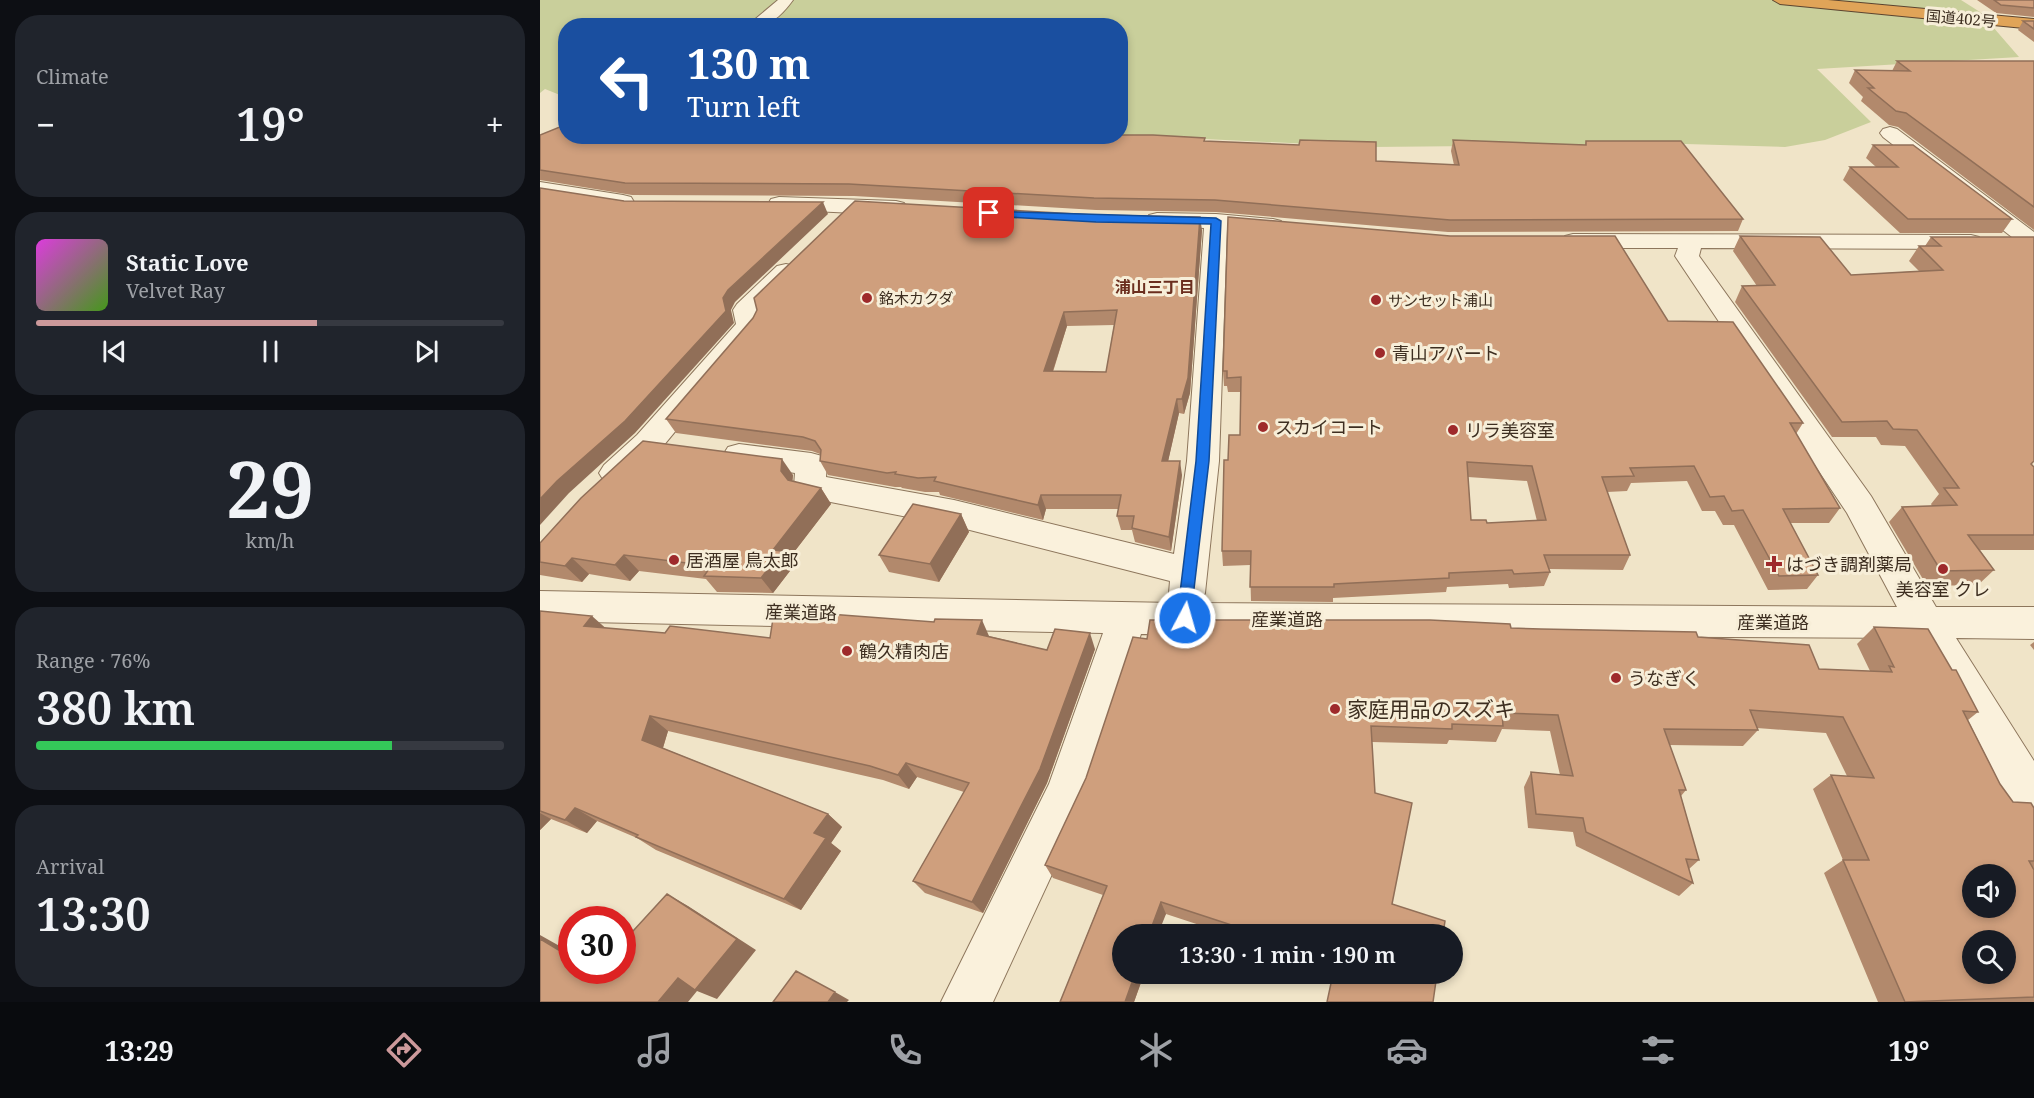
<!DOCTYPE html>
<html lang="en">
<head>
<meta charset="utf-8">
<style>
	:root { --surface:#171b24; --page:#20242c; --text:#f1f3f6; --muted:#9ea1a6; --line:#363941; --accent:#cc999b }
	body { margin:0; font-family:"Noto Serif","Noto Sans JP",serif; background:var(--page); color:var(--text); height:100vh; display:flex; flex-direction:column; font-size:22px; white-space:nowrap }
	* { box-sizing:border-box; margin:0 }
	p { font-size:20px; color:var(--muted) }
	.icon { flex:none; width:33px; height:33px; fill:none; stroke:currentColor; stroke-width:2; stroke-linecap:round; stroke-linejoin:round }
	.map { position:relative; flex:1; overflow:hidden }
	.panel { display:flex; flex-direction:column; gap:15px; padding:15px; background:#0d0f14; width:540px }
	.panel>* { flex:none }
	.hud { position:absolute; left:18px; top:18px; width:570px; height:126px; border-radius:24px; box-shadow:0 3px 9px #0003; background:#1a4fa0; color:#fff; overflow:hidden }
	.tools { position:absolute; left:1422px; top:864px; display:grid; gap:12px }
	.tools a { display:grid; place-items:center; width:54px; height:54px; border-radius:50%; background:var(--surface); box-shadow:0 3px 9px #0003; font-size:30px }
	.speed { position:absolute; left:18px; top:906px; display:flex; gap:12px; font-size:30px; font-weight:700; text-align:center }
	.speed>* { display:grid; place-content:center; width:78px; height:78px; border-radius:50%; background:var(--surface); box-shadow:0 3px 9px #0003; line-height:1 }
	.speed .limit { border:9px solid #d22; background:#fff; color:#111 }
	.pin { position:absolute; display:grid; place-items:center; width:51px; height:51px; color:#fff; margin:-26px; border-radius:12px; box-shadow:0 3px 9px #0006 }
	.me { position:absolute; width:66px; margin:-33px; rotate:6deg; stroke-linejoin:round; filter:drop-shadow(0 0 4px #0008) }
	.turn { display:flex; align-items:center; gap:21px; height:126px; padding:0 30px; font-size:27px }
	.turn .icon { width:78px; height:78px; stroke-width:2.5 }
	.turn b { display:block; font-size:42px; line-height:51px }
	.big { font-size:45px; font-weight:600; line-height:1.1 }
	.panel .card { flex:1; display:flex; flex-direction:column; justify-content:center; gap:9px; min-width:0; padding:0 21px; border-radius:24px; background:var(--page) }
	.panel .dial { align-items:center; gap:0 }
	.dial b { font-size:78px; line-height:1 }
	.song { display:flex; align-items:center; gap:18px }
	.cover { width:72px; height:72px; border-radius:9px; background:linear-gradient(135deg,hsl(300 70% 55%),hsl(100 70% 35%)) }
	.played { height:6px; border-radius:3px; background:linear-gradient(90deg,var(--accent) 60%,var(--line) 60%) }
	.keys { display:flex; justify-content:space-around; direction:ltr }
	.heat { display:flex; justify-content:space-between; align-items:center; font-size:33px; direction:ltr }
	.charge { height:9px; border-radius:4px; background:linear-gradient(90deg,#34c759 76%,var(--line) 0) }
	.trip { position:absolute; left:572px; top:924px; width:351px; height:60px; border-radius:30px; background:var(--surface); box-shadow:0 3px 9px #0003; font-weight:600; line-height:60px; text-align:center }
	.menu { display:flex; height:96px; justify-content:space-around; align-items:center; background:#090b0e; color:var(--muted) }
	.menu .icon { width:42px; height:42px }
	.menu .active { color:var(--accent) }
	.menu b { font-size:27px; color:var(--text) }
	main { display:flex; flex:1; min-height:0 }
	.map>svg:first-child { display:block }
	.green { fill:#c9cf9b }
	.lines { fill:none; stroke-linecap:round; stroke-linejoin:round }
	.minor-casing { stroke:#8d765c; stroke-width:2 }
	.highway-casing { stroke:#5b4430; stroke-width:2 }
	.minor { fill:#faf1dc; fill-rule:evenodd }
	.highway { fill:#e0a458; fill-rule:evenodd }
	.wall { fill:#b2896c; fill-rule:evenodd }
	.shaded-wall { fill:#916f58 }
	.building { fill:#cf9f7d; stroke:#916f58; stroke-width:1.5; fill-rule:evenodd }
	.route { fill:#1a73e8; stroke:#114b97; stroke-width:1.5 }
	.poi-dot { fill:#9e2a2b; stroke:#f7eed8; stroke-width:2 }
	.labels { text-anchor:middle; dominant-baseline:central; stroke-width:6; stroke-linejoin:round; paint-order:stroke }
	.far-street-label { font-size:15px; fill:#3d2e20; stroke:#f7eed8 }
	.far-poi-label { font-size:15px; fill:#3d2e20; stroke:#f7eed8; text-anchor:start }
	.far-neighbourhood-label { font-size:16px; font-weight:bold; fill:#6b2e1e; stroke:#f7eed8 }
	.poi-label { font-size:18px; fill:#3d2e20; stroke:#f7eed8; text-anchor:start }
	.street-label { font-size:18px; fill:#3d2e20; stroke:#f7eed8 }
	.near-poi-label { font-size:21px; fill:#3d2e20; stroke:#f7eed8; text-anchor:start }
</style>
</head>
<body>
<main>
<section class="panel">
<div class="card"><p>Climate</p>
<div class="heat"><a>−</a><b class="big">19°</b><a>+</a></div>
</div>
<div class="card">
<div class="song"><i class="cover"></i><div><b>Static Love</b><p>Velvet Ray</p></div></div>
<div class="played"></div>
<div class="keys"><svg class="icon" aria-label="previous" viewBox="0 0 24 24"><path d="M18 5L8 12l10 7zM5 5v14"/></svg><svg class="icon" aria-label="pause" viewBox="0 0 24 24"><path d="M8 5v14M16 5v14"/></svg><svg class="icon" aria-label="next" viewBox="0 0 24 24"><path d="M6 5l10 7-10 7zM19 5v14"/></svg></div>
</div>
<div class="card dial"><b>29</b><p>km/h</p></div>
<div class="card"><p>Range · 76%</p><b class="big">380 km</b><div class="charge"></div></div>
<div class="card"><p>Arrival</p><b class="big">13:30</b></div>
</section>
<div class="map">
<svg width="1494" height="1002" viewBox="0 0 1494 1002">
	<rect width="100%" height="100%" fill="#f0e4c8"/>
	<!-- green -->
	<path class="green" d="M0 0H1421L1440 12 1479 57 1277 69 1331 122 1285 140 1245 147 1146 144 832 147 581 135 580 26H26L25 97 5 89 0 93Z"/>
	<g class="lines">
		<defs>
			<path id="minor" d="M238 0H253C240 18 230 26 207 26Z
				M1350 127 1357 129 1494 232V250L1486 248 1343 137 1340 133 1343 129Z
				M0 182 83 195 91 197 94 202 91 207 83 209 0 196Z
				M239 197 356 201 364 203 367 208 364 213 356 215 231 209 228 204 231 199Z
				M617 213 676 214 733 219 741 221 745 226 741 231 733 233 687 229 679 461 665 593 660 603 1357 607 1307 513 1135 256 1138 248H1033L1025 246 1021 241 1025 236 1033 234 1431 235 1439 237 1443 242 1439 247 1431 249 1161 248 1159 256 1331 496 1396 607H1494V639L1416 638 1494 761V823L1478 816 1375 638 601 634 550 792 453 1002H401L509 784 563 633 0 621V591L634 603 629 593 630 581 414 526 270 498 259 494 254 486 255 473 188 463 183 455 188 447 199 444 271 453 282 456 287 464 286 477 414 500 634 554 647 461 664 228 609 225 606 220 609 215Z
				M246 264 255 266 258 271 219 311 223 325 119 451 86 481 75 485 64 481 59 473 64 465 97 435 196 324 193 310 197 304 237 266Z"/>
			<path id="highway" d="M1233 0H1288L1494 19V29L1240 4Z"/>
		</defs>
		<!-- minor casing -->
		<use href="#minor" class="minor-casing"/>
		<!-- highway casing -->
		<use href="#highway" class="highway-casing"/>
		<!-- minor -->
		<use href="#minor" class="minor"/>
		<!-- highway -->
		<use href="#highway" class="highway"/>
	</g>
	<!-- wall -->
	<path class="wall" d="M1437 0H1494V17L1456 13Z
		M1483 21H1494V42L1478 30Z
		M1357 61H1494V230L1358 127 1349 125 1321 101 1323 97 1309 83 1315 70 1352 71Z
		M0 135 665 141 836 161 914 165 911 151 913 140 1045 145 1046 141 1203 219 1198 231 908 232 676 212 556 210 314 196 92 195 0 180Z
		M1333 145 1472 219 1462 233H1360L1303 180 1310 167H1336L1326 158Z
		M662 230 650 393 644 414 639 413 628 461 642 475 631 551 595 542 592 530H581L577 516 579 509H506L503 520 400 495 399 492H385L362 488 361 487H355L288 475 280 461V454L272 451 136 433 126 419ZM574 325 566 372H513L527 326Z
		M1200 236 1311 275 1379 271 1369 261 1379 246H1385L1391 237H1494L1492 465 1494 467V550H1440L1454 570 1438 585 1387 586 1349 522 1362 507 1392 506 1391 504 1399 494 1365 446 1341 445 1336 437H1292L1195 302 1202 286H1217L1193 251Z
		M1128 321 1263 423 1256 434 1300 508 1289 523H1250L1278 575 1267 589 1228 590 1194 525H1183L1175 511H1162L1147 481 1091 483 1087 491 1067 492 1090 555 1083 570 1009 569 1010 572 1004 586 969 588 968 584 907 587 906 592 793 598V602L711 601 710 565 683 566 682 551 688 460 700 435 701 392H688L687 386H684L683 371ZM928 477 987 481 997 521 947 523 931 520Z
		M253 475 252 481 281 488 291 504 248 560 253 567 233 593 177 592 166 579 99 571 90 581 49 574 42 582 0 575V543Z
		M421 514 429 532 399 582 349 572 339 555Z
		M0 611 66 628 125 633 230 638 449 636 507 650 555 649 507 783 443 913 385 893 373 881 424 792 377 777 369 789 343 780 128 731 123 748 288 814 302 827 291 843 301 851 261 910 116 850 97 838 57 821 47 833 11 819 0 830Z
		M1334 627 1412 670 1438 712 1428 720 1460 784 1473 802 1494 808V1002H1338L1284 873 1303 860 1273 789 1291 775 1307 776 1286 733 1217 728 1218 730 1203 746 1129 745 1146 790 1141 796 1159 860 1149 869 1153 883 1139 896 1036 846 1033 832 988 828 984 787 991 772 1020 775 1010 731 962 729 956 742 909 740 907 744 832 742 835 793 852 904 903 934H687L626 914 582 974H604L594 1002H520L563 895 513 878 505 865 546 778 607 639 971 628 1158 637 1279 669 1330 671 1317 644Z
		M1494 642V650L1490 645Z"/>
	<!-- shaded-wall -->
	<path class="shaded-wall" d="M283 202 288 214 195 302 191 310 194 323 95 433 29 493 0 525V499L183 298 188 290Z
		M660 217 662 230 650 393 644 414 642 399Z
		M524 312 527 326 508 386 504 371Z
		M637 399 639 413 625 475 622 461Z
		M242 459 253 475 252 487 241 471Z
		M640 461 642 475 631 551 629 537Z
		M281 488 291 504 248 560 253 567 233 593 221 578 233 550Z
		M501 495 506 509 503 520 498 505Z
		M421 514 429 532 399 582 390 564Z
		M84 555 99 571 90 581 75 565Z
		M32 558 49 574 42 582 25 566Z
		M52 616 70 632 44 626Z
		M442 620 449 636 445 649 437 634Z
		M550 633 555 649 507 783 443 913 432 902Z
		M110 716 128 731 121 754 102 740Z
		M366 763 377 777 369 789 358 775Z
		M35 808 57 821 47 833 25 820Z
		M0 813 11 819 0 830Z
		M288 814 302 827 291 843 301 851 261 910 244 899 274 833Z
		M127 894 148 906 216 950 177 999 157 991 148 1002H118Z
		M621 902 626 914 618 934H609Z
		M0 935 32 953V958L0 939Z
		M595 974H604L594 1002H585Z
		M295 992 309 1000 307 1002H288Z"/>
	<!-- building -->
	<path class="building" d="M1454 0H1494V8L1461 5Z
		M1483 21H1494V29Z
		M1357 61H1494V207L1366 113 1356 111 1328 88H1334L1315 70 1370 71Z
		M21 124H26V136H180L193 137 194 136H309L336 138 441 136 551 140 571 138 572 136H580V135H613L665 138 664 141 759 145 760 140 836 142V161L919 165 913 140 1046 145V141H1141L1203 219 910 220 675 200 554 198 309 184 85 183 0 170V135L20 127Z
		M1333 145H1373L1472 219H1368L1310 167H1358Z
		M0 188 84 201 283 202 188 290 183 298 186 311 85 421 17 481 0 499Z
		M315 201 553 215 660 217 648 378 642 399H637L622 461H640L629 537 592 528 594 516H577L581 495H501L498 505 394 481 396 477 378 478 355 474 356 472 347 473 280 461 281 450 275 441 263 437 126 419 213 318 217 310 214 298ZM577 310 566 372 504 371 524 312Z
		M688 217 910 236H1075L1128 321 1193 322 1263 423H1250L1300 508 1243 509 1278 575 1239 576 1203 510 1192 511 1184 496 1170 497 1154 466 1090 468 1094 476 1062 477 1090 555H1004L1010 572 974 574 972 570 909 573V578L794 584V587H710L711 551H682L684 460H688L689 435H700L701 377 687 378V371H683ZM927 462 992 466 1006 520 947 523 946 520H931Z
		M1200 236 1280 237 1311 275 1403 270 1379 246H1401L1391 237H1494V461L1491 464 1494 467V535H1428L1454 570 1401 571 1362 507 1417 505 1404 488H1419L1377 430 1353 429 1347 421 1302 422 1202 286 1235 285Z
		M103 441 242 459 241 471 248 480 281 488 233 550 242 551 221 578 164 576 171 566 84 555 75 565 32 558 25 566 0 562V543L41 498Z
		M373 504 421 514 390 564 339 555Z
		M0 611 52 616 44 626 125 633 130 626 230 638 234 612 289 614 394 622 395 619 442 620 437 634 507 650 515 629 550 633 500 769 432 902 373 881 429 783 366 763 358 775 330 766 110 716 102 740 288 814 274 833 286 838 244 899 96 837 98 835 35 808 25 820 0 811Z
		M610 620H890L970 624 971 628 1001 629 1156 632 1158 637 1269 645 1279 669 1352 672 1349 666 1354 667 1334 627 1388 629 1412 670H1416L1438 712 1423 711 1460 784 1473 802 1491 803 1494 808V861H1489L1494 870V997L1365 1002 1303 860H1329L1291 775 1334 778 1303 717 1210 710 1218 730 1124 729 1146 790H1139L1159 860 1146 859 1153 883 1046 832 1043 818 996 814 991 772 1033 776 1018 715 962 713 963 726 912 724V729L831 726 835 793 872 803 852 904 905 921 903 934H719L621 902 609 934H582V974H595L585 1002H520L567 886 505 865 546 778 593 637 607 639ZM1432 874H1466V908H1432ZM1432 940H1466V974H1432Z
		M127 894 197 939 155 990 138 978 118 1002H0V939L32 958V970H53L56 972 58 970H82V943Z
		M256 971 295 992 288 1002H233Z
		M793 974H897L893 1002H787Z"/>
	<!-- route -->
	<path class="route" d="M445 211 676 218 681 221 669 461 650 623 645 625 639 623 637 618 656 461 671 224 556 222 449 216 444 213Z"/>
	<!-- markers -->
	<g class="poi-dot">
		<circle cx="327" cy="298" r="6"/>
		<circle cx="836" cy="300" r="6"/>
		<circle cx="840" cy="353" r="6"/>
		<circle cx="723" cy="427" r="6"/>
		<circle cx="913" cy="430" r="6"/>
		<circle cx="134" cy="560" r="6"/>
		<path d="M1231 555h6v6h6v6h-6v6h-6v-6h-6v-6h6z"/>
		<circle cx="1403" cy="569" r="6"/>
		<circle cx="307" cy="651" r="6"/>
		<circle cx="1076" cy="678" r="6"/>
		<circle cx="795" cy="709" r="6"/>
	</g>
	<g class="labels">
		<!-- far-street labels -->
		<g class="far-street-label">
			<text transform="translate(1421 18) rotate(5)">国道402号</text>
		</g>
		<!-- far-poi labels -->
		<g class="far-poi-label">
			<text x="339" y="298">銘木カクダ</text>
			<text x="848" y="300">サンセット浦山</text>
		</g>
		<!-- far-neighbourhood labels -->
		<g class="far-neighbourhood-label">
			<text x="615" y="287">浦山三丁目</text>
		</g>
		<!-- poi labels -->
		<g class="poi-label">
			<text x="852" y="353">青山アパート</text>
			<text x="735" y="427">スカイコート</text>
			<text x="925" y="430">リラ美容室</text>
			<text x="146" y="560">居酒屋 鳥太郎</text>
			<text x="1246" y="564">はづき調剤薬局</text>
			<text x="1403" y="589" text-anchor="middle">美容室 クレ</text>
			<text x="319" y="651">鶴久精肉店</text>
			<text x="1088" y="678">うなぎく</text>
		</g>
		<!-- street labels -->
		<g class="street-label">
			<text transform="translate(261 612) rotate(1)">産業道路</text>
			<text x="747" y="619">産業道路</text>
			<text x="1233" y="622">産業道路</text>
		</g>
		<!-- near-poi labels -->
		<g class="near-poi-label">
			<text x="807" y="709">家庭用品のスズキ</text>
		</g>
	</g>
</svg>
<div class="tools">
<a><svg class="icon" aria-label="sound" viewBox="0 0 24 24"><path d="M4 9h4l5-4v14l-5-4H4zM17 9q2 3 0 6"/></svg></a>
<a><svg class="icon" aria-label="search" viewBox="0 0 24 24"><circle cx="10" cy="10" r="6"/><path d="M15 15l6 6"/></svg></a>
</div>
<div class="speed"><div class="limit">30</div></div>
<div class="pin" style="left:449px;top:213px;background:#d93025"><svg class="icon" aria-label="arrive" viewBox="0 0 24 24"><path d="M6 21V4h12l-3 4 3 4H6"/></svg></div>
<svg class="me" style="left:645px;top:618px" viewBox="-20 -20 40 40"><circle r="17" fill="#1a73e8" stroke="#fff" stroke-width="3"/><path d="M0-11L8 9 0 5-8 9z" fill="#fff"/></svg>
<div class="trip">13:30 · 1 min · 190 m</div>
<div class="hud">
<div class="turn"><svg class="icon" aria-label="left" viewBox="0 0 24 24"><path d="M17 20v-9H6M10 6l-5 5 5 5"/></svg><div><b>130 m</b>Turn left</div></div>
</div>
</div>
</main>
<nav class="menu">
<b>13:29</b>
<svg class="icon active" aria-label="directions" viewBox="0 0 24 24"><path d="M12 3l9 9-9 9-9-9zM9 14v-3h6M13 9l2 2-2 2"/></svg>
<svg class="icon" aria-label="music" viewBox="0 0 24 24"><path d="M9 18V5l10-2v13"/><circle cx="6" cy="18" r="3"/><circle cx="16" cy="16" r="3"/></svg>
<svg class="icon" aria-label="phone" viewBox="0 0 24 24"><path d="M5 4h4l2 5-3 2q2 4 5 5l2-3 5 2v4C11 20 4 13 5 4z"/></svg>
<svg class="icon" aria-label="climate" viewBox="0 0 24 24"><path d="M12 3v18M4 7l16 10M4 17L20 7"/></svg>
<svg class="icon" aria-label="car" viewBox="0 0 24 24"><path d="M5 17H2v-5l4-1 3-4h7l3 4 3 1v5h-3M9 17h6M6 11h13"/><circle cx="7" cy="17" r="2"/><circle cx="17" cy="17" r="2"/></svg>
<svg class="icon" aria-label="filters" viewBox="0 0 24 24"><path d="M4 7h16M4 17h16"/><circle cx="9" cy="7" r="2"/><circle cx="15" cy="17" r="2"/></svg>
<b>19°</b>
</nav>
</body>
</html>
